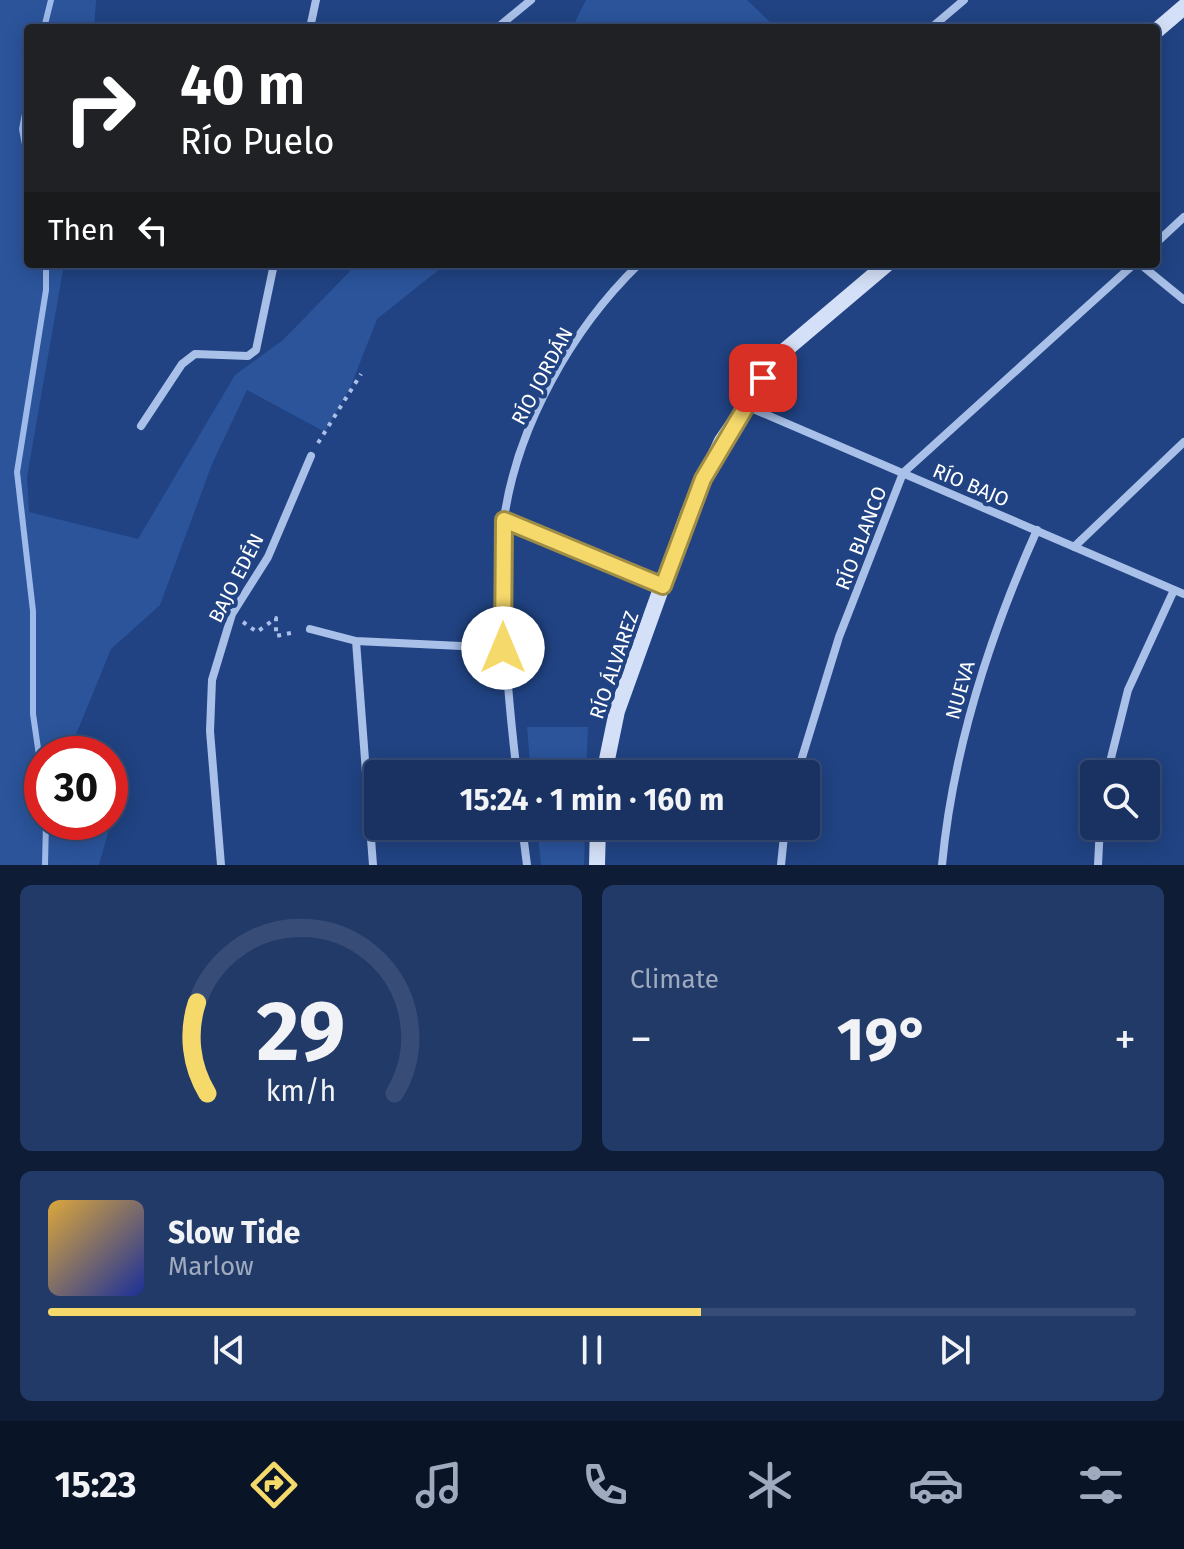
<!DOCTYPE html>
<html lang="en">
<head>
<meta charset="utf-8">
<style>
	:root { --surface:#193262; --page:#223a68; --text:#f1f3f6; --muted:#9faabe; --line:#374d77; --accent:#f5d96b }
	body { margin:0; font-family:"Fira Sans",sans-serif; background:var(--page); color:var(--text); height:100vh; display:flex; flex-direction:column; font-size:30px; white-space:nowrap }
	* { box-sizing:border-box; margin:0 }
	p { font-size:26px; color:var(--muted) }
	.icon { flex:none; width:44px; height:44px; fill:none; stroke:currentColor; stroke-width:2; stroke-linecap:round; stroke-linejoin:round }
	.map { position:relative; height:865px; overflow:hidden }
	.side { display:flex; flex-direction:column; gap:20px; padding:20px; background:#0e1c36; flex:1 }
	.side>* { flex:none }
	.top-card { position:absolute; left:24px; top:24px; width:1136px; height:244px; border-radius:8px; box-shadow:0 4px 20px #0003,0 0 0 2px var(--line); background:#202124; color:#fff; overflow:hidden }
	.controls { position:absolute; left:1080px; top:760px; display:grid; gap:16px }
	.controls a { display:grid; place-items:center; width:80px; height:80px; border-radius:8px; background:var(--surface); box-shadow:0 4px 20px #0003,0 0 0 2px var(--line); font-size:40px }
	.speed { position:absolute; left:24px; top:736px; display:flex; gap:16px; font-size:40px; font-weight:700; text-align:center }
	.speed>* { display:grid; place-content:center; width:104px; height:104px; border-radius:50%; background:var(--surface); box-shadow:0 4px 20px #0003,0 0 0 2px var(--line); line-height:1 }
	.speed .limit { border:12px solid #d22; background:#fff; color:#111 }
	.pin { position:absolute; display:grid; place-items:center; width:68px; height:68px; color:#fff; margin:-34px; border-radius:16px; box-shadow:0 4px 12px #0006 }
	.me { position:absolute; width:88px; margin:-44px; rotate:0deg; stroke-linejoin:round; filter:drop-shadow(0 0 6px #0008) }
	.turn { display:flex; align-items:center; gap:28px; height:168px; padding:0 24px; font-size:36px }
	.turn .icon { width:104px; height:104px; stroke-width:2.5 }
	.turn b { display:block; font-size:56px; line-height:68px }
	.then { display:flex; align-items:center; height:76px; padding:0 24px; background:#0003; gap:16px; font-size:30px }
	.big { font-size:60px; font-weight:700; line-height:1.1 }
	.side .card { flex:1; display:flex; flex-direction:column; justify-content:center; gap:12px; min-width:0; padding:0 28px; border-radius:12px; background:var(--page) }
	.side .dial { align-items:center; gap:0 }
	.dial svg { height:208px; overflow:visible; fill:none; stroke:var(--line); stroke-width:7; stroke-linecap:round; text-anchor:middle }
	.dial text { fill:var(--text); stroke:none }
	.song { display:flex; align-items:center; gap:24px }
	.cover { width:96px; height:96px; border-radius:12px; background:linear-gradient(135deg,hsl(40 70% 55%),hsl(230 70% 35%)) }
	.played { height:8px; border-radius:4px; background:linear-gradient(90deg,var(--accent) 60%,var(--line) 60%) }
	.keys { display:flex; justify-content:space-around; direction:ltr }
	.heat { display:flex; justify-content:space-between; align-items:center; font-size:44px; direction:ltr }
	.side .tiles { flex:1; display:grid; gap:20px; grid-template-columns:1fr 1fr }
	.card:last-child { grid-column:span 2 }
	.trip { position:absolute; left:364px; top:760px; width:456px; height:80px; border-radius:8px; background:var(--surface); box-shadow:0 4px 20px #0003,0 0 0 2px var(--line); font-weight:700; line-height:80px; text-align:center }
	.menu { display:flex; height:128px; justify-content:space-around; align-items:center; background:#0a1427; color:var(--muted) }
	.menu .icon { width:56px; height:56px }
	.menu .active { color:var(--accent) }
	.menu b { font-size:36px; color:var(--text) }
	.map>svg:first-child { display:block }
	.green { fill:#2b549b }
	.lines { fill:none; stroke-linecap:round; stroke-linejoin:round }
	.stream { stroke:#9dbaea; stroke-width:6 }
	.path { stroke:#a9c0e8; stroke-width:4; stroke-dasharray:4 6; stroke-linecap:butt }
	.street { stroke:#a9c0e8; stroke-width:8 }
	.secondary { stroke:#d4e0f7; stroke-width:16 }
	.route-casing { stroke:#9f8d46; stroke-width:20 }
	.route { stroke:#f5d96b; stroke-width:14 }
	.labels { text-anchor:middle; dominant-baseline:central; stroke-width:8; stroke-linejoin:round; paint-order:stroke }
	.street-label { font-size:20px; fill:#fff; stroke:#214383 }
</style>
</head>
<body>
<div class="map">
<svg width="1184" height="865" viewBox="0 0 1184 865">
	<rect width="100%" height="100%" fill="#214383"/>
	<!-- green -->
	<path class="green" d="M0 0H96L94 28H28V264H64L27 477 29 512 138 539 235 375 283 340 357 264H446L377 319 350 388 325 432 247 390 212 464 160 605 111 649 68 754H42V822H105L109 829 99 865H0Z
		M586 0H747L772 24 754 28H572Z
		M527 727H588L586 774H531Z
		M537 826H585L584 865H541Z"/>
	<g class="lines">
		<!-- stream -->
		<path class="stream" d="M44 28 51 0
			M28 98 22 129 28 161
			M42 776 33 714V611L17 472 46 290V264
			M45 865 46 822"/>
		<!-- path -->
		<path class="path" d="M318 443 361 374
			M243 622 257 632 276 618V636L296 632"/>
		<!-- street -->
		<path class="street" d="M310 28 316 0
			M497 28 531 0
			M931 28 964 0
			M1156 243 1184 217
			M1140 264 1184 300
			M744 405 1184 594
			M141 426 182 364 195 354 248 356 256 350 274 264
			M504 520 662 585
			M1074 547 1184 442
			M310 629 356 641 503 648
			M356 641 373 865
			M517 774C509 707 503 641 503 574 503 556 501 537 504 519 517 426 572 329 639 264
			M797 774 839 637 903 473 1134 264
			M1107 774 1128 690 1174 590
			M522 826 527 865
			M221 865 210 731 212 680 232 614 268 557 311 456
			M781 865 785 826
			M942 865C953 748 989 637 1037 530
			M1098 865 1100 826"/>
		<!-- secondary -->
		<path class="secondary" d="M1156 31 1184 7
			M604 774 617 711 688 514 722 441 783 352 887 264
			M597 865 598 826"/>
	</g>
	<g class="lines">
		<defs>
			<path id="route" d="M503 648 504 520 663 586 703 479 763 378"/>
		</defs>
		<!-- route casing -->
		<use href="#route" class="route-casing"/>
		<!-- route -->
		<use href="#route" class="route"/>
	</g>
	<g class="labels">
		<!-- street labels -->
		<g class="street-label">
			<text transform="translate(542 376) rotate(-62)">RÍO JORDÁN</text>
			<text transform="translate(971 485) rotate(23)">RÍO BAJO</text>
			<text transform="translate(861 538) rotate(-69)">RÍO BLANCO</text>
			<text transform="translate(236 578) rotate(-63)">BAJO EDÉN</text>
			<text transform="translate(614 665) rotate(-71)">RÍO ÁLVAREZ</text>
			<text transform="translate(960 690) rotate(-74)">NUEVA</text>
		</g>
	</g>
</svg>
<div class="controls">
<a><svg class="icon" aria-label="search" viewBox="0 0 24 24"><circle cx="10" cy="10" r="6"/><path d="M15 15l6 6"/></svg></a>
</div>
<div class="speed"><div class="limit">30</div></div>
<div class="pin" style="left:763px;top:378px;background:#d93025"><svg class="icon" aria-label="arrive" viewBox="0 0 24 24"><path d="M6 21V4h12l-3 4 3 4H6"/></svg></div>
<svg class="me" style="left:503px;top:648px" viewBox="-20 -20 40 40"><circle r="19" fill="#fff"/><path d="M0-13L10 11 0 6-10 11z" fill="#f5d96b"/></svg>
<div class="trip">15:24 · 1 min · 160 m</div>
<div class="top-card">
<div class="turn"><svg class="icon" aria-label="right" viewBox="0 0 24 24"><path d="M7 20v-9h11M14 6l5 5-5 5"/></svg><div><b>40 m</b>Río Puelo</div></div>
<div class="then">Then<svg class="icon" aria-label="left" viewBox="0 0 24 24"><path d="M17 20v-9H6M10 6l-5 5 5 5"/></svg></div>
</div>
</div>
<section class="side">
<div class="tiles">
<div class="card dial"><svg viewBox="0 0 100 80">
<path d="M14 69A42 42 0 1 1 86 69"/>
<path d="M14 69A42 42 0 0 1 10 34" stroke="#f5d96b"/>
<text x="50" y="56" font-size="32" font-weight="700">29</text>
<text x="50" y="72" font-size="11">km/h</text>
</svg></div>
<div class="card"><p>Climate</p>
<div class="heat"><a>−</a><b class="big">19°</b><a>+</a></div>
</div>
<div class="card">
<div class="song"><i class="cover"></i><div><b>Slow Tide</b><p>Marlow</p></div></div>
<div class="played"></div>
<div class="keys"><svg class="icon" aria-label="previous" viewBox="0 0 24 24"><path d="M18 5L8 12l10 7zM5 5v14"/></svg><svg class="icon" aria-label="pause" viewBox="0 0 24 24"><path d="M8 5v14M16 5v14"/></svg><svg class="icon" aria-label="next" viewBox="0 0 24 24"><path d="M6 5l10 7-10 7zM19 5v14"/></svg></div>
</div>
</div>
</section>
<nav class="menu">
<b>15:23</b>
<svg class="icon active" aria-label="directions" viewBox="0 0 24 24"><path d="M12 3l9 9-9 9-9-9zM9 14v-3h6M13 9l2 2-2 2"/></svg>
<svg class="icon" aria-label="music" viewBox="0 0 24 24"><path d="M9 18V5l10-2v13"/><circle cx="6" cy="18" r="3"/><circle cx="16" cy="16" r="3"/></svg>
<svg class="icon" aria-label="phone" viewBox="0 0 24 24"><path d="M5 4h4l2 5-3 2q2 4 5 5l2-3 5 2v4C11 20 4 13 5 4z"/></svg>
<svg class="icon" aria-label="climate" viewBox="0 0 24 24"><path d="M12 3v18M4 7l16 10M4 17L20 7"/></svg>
<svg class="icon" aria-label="car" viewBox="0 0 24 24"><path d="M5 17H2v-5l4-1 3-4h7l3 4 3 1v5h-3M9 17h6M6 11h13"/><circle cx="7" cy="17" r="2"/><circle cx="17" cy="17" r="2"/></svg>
<svg class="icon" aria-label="filters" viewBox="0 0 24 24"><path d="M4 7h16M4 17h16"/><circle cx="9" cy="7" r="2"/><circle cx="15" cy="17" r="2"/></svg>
</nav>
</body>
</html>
